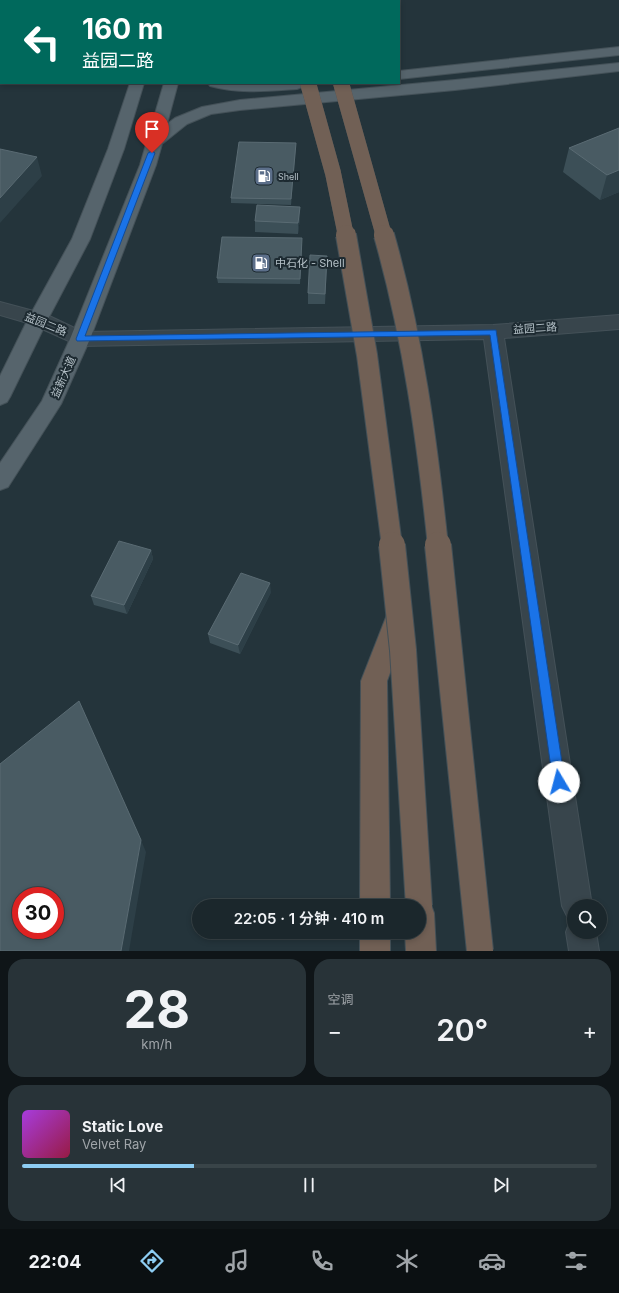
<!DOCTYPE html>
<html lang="zh">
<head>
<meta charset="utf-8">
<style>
	:root { --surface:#1b272c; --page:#283338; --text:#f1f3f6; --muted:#a0a5a9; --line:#394448; --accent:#8dcdf3 }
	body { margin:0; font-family:Inter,"Noto Sans SC",sans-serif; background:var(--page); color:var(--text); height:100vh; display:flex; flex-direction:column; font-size:15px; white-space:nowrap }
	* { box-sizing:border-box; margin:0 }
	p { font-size:13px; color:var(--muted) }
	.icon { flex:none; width:22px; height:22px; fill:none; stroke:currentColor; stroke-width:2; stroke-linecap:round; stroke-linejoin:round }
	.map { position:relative; height:951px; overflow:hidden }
	.drawer { display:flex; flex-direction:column; gap:8px; padding:8px; background:#0f1518; flex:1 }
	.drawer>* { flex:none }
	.banner { position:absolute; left:0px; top:0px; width:400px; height:84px; box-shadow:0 2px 6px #0003,0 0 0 1px var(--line); background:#00695c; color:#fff; overflow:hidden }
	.controls { position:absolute; left:567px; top:899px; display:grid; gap:8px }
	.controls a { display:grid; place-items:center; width:40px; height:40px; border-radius:50%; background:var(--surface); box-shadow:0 2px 6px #0003,0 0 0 1px var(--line); font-size:20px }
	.speed { position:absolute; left:12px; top:887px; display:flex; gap:8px; font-size:20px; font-weight:700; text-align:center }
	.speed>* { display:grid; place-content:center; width:52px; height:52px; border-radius:50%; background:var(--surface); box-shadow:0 2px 6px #0003,0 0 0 1px var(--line); line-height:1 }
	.speed .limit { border:6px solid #d22; background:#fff; color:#111 }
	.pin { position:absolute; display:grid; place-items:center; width:34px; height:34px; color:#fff; margin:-41px -17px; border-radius:50% 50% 50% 0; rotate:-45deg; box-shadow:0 0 4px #0007 }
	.pin .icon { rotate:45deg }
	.me { position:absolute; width:44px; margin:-22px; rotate:352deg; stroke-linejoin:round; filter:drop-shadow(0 0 3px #0008) }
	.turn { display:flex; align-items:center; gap:14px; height:84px; padding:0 16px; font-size:18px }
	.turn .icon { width:52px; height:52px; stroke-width:2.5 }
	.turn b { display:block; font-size:28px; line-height:34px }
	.big { font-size:30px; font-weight:600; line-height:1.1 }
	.drawer .tile { flex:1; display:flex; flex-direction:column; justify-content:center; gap:6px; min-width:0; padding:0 14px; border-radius:16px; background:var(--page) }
	.drawer .dial { align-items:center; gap:0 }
	.dial b { font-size:52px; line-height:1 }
	.song { display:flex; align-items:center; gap:12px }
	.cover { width:48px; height:48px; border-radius:6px; background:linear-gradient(135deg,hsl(280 70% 55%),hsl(340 70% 35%)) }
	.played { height:4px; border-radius:2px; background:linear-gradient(90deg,var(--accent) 30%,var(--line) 30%) }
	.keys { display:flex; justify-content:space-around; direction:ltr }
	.heat { display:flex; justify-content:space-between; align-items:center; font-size:22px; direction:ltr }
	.drawer .tiles { flex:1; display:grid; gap:8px; grid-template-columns:1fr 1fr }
	.tile:last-child { grid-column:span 2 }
	.trip { position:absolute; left:192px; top:899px; width:234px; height:40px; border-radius:20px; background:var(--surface); box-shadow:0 2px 6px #0003,0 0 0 1px var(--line); font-weight:600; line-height:40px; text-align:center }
	.tab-bar { display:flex; height:64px; justify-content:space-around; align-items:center; background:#0b1012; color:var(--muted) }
	.tab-bar .icon { width:28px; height:28px }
	.tab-bar .selected { color:var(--accent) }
	.tab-bar b { font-size:18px; color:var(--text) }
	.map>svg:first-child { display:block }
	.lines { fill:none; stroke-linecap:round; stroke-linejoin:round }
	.minor-casing { stroke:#445158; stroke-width:2 }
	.major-casing { stroke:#445158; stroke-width:2 }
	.highway-casing { stroke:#435057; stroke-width:2 }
	.minor { fill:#38454c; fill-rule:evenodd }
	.major { fill:#56646c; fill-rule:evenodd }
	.highway { fill:#716055; fill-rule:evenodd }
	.highway-bridge-far2-casing { stroke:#435057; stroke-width:16; stroke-linecap:butt }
	.highway-bridge-far1-casing { stroke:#435057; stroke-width:22; stroke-linecap:butt }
	.highway-bridge-casing { stroke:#435057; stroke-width:28; stroke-linecap:butt }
	.highway-bridge-far2 { stroke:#716055; stroke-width:16 }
	.highway-bridge-far1 { stroke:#716055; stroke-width:20 }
	.highway-bridge { stroke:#716055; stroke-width:26 }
	.wall { fill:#3c4f57 }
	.shaded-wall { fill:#2d3f47 }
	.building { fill:#495b63; stroke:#5a6b73; fill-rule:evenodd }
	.route { fill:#1a73e8; stroke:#114b97 }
	.labels { text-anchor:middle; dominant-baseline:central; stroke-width:4; stroke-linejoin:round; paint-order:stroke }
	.far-poi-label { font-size:9px; fill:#b4c0c7; stroke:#1d2a31; text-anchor:start }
	.poi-label { font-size:11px; fill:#b4c0c7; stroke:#1d2a31; text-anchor:start }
	.street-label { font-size:11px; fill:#b4c0c7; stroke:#1d2a31 }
</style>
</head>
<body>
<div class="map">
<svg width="619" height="951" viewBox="0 0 619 951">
	<rect width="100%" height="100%" fill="#24343b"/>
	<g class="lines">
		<defs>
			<path id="minor" d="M0 302 45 314 83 332 493 325 619 315V329L504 338 592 906H574V920L567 916 562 906 484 339 80 346 31 324 0 315Z
				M574 920V932H596L599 951H569L566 932 570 921Z"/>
			<path id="major" d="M143 0H157V1H143Z
				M179 0H193V1H179Z
				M619 47V55L399 79V71Z
				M619 63V71L455 90 240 110 211 114 187 124 162 144 156 165 90 339 61 404 8 487 0 490V463L42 401 70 339 140 165 164 83H178L167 124 175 118 202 107 240 100 455 80Z
				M130 83H144L124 149 90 239 48 319 10 397 7 402 0 405V376L28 319 72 239 108 149Z
				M208 83H304L305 84 302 87 297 89C267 91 239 94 210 86Z"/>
			<path id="highway" d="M273 0H287V1H273Z
				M302 0H316V1H302Z
				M322 0H336V1H322Z
				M399 604 408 607 411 615 387 681 390 906H360L361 681 390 607Z
				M419 898 430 902 434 913 436 951H406L405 932H419V906H407L408 902Z
				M360 932H390V951H360Z"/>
		</defs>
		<!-- minor casing -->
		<use href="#minor" class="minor-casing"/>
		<!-- major casing -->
		<use href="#major" class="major-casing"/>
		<!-- highway casing -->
		<use href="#highway" class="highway-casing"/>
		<!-- minor -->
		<use href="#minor" class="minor"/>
		<!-- major -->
		<use href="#major" class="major"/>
		<!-- highway -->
		<use href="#highway" class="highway"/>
		<defs>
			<path id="highway-bridge-far2" d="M308 83 333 173 346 236
				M341 83 384 236"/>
			<path id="highway-bridge-far1" d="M346 235 367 355 392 546
				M384 235C413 337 427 441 438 546"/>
			<path id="highway-bridge" d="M392 545 403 650 419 906
				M438 545 480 951"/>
		</defs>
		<!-- highway-bridge-far2 casing -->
		<use href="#highway-bridge-far2" class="highway-bridge-far2-casing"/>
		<!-- highway-bridge-far1 casing -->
		<use href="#highway-bridge-far1" class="highway-bridge-far1-casing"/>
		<!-- highway-bridge casing -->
		<use href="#highway-bridge" class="highway-bridge-casing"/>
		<!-- highway-bridge-far2 -->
		<use href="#highway-bridge-far2" class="highway-bridge-far2"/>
		<!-- highway-bridge-far1 -->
		<use href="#highway-bridge-far1" class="highway-bridge-far1"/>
		<!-- highway-bridge -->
		<use href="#highway-bridge" class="highway-bridge"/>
	</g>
	<!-- wall -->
	<path class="wall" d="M0 0 1 1V44H0Z
		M619 128V192L600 200 563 172 569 148Z
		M296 143 291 205 231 203V198Z
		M300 207V217L298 234 255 232V221Z
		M302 244 300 284 218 283 217 278Z
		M327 266 325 304H308V293Z
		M151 550 153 559 127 614 94 605 91 596Z
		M271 592 240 654 210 643 208 634Z"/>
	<!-- shaded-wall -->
	<path class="shaded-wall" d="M58 0H74V1H58Z
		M296 143V149L291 205V199Z
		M37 157 42 176 0 223V198Z
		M619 170V192L600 200 607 175Z
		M300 207V217L298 234V223Z
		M151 550 153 559 127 614 124 605Z
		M270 583 271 592 240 654 238 645Z
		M141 840 146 852 129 951H121Z"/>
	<!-- building -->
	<path class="building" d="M0 0H63L62 1H1V26H0Z
		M619 128V170L607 175 569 148Z
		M239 142 296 143 291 199 231 198Z
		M0 149 37 157 0 198Z
		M257 205 300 207 298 223 255 221Z
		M222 237 302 238 300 279 217 278Z
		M310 255 327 256 325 294 308 293Z
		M119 541 151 550 124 605 91 596Z
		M241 573 270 583 238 645 208 634Z
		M79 701 141 840 121 951H0V764ZM21 896H55V930H21Z"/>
	<!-- route -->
	<path class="route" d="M152 151 155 153 85 336 496 330 565 782 563 786 559 787 555 786 553 782 490 335 77 341 76 339 148 153Z"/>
	<!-- icons -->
	<defs>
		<symbol id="fuel-square" viewBox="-11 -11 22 22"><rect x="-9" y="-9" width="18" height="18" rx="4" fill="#5c6f8a" stroke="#1d2a31"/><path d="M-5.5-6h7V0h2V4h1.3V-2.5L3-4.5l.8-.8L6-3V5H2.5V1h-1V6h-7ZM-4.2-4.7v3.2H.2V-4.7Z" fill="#fff"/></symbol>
	</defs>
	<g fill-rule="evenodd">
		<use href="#fuel-square" x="253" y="165" width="22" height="22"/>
		<use href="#fuel-square" x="250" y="252" width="22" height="22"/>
	</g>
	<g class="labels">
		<!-- far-poi labels -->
		<g class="far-poi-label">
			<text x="278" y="176">Shell</text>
		</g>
		<!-- poi labels -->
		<g class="poi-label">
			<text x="275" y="263">中石化 - Shell</text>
		</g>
		<!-- street labels -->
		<g class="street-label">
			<text transform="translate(46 324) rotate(22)">益园二路</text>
			<text transform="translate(535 328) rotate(-4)">益园二路</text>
			<text transform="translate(63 377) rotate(-66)">益新大道</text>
		</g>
	</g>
</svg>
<div class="controls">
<a><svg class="icon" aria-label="search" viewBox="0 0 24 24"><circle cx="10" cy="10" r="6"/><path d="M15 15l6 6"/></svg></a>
</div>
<div class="speed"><div class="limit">30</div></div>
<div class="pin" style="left:152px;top:153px;background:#d93025"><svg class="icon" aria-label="arrive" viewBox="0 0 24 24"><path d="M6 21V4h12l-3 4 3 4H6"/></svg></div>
<svg class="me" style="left:559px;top:782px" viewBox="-20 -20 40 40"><circle r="19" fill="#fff"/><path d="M0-13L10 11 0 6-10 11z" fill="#1a73e8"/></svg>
<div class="trip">22:05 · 1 分钟 · 410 m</div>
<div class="banner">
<div class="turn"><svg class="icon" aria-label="left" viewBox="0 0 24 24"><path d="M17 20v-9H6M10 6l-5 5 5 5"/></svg><div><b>160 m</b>益园二路</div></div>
</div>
</div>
<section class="drawer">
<div class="tiles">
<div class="tile dial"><b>28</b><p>km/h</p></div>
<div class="tile"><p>空调</p>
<div class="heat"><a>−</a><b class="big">20°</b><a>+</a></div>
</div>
<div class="tile">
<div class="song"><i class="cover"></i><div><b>Static Love</b><p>Velvet Ray</p></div></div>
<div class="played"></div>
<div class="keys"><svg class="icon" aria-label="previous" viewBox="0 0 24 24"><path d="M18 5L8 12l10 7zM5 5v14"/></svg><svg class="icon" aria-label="pause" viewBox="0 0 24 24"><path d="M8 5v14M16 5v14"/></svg><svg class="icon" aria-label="next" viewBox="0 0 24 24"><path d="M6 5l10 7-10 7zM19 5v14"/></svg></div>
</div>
</div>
</section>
<nav class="tab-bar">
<b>22:04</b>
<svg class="icon selected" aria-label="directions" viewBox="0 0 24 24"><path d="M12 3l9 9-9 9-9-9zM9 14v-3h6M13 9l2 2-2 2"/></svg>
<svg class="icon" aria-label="music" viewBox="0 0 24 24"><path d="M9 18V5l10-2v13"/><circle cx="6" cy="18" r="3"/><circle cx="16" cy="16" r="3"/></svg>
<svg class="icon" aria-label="phone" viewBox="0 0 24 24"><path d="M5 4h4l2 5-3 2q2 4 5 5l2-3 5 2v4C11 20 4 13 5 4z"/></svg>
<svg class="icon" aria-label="climate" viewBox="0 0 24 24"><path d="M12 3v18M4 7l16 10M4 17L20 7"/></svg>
<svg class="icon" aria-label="car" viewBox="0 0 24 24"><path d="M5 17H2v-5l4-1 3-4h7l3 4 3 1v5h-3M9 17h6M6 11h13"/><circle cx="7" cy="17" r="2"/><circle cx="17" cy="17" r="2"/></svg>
<svg class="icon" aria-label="filters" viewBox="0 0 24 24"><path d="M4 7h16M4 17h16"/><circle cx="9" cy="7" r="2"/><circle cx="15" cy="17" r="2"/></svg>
</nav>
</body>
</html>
